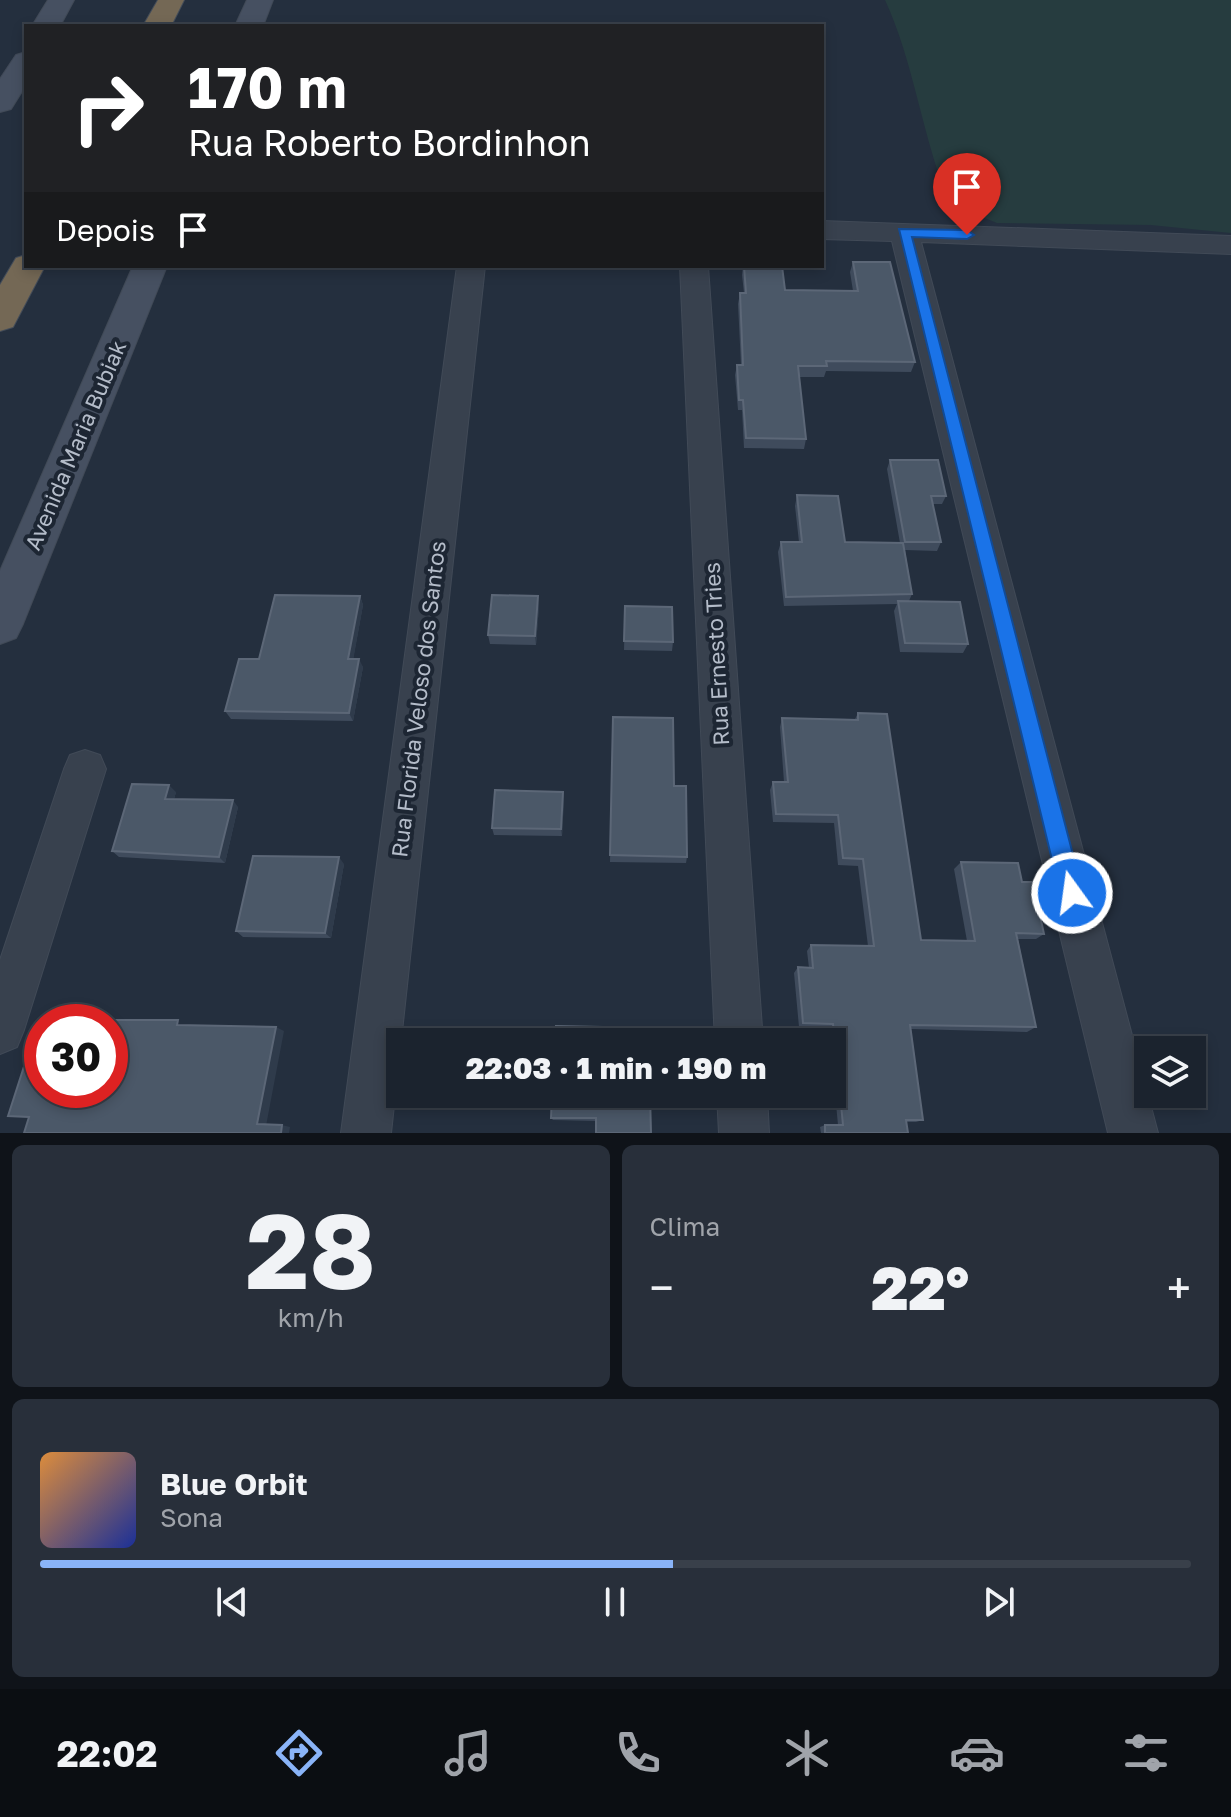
<!DOCTYPE html>
<html lang="pt">
<head>
<meta charset="utf-8">
<style>
	:root { --surface:#1b232e; --page:#282f3a; --text:#f1f3f6; --muted:#a0a4aa; --line:#39404a; --accent:#8ab4f8 }
	body { margin:0; font-family:"Golos Text",sans-serif; background:var(--page); color:var(--text); height:100vh; display:flex; flex-direction:column; font-size:30px; white-space:nowrap }
	* { box-sizing:border-box; margin:0 }
	p { font-size:26px; color:var(--muted) }
	.icon { flex:none; width:44px; height:44px; fill:none; stroke:currentColor; stroke-width:2; stroke-linecap:round; stroke-linejoin:round }
	.map { position:relative; height:1133px; overflow:hidden }
	.side { display:flex; flex-direction:column; gap:12px; padding:12px; background:#0f1319; flex:1 }
	.side>* { flex:none }
	.top-card { position:absolute; left:24px; top:24px; width:800px; height:244px; border-radius:0px; box-shadow:0 4px 12px #0003,0 0 0 2px var(--line); background:#202124; color:#fff; overflow:hidden }
	.fabs { position:absolute; left:1134px; top:1036px; display:grid; gap:16px }
	.fabs a { display:grid; place-items:center; width:72px; height:72px; border-radius:0px; background:var(--surface); box-shadow:0 4px 12px #0003,0 0 0 2px var(--line); font-size:40px }
	.speed { position:absolute; left:24px; top:1004px; display:flex; gap:16px; font-size:40px; font-weight:700; text-align:center }
	.speed>* { display:grid; place-content:center; width:104px; height:104px; border-radius:50%; background:var(--surface); box-shadow:0 4px 12px #0003,0 0 0 2px var(--line); line-height:1 }
	.speed .limit { border:12px solid #d22; background:#fff; color:#111 }
	.pin { position:absolute; display:grid; place-items:center; width:68px; height:68px; color:#fff; margin:-82px -34px; border-radius:50% 50% 50% 0; rotate:-45deg; box-shadow:0 0 8px #0007 }
	.pin .icon { rotate:45deg }
	.me { position:absolute; width:88px; margin:-44px; rotate:346deg; stroke-linejoin:round; filter:drop-shadow(0 0 6px #0008) }
	.turn { display:flex; align-items:center; gap:28px; height:168px; padding:0 32px; font-size:36px }
	.turn .icon { width:104px; height:104px; stroke-width:2.5 }
	.turn b { display:block; font-size:56px; line-height:68px }
	.then { display:flex; align-items:center; height:76px; padding:0 32px; background:#0003; gap:16px; font-size:30px }
	.big { font-size:60px; font-weight:800; line-height:1.1 }
	.side .card { flex:1; display:flex; flex-direction:column; justify-content:center; gap:12px; min-width:0; padding:0 28px; border-radius:12px; background:var(--page) }
	.side .dial { align-items:center; gap:0 }
	.dial b { font-size:104px; line-height:1 }
	.song { display:flex; align-items:center; gap:24px }
	.cover { width:96px; height:96px; border-radius:12px; background:linear-gradient(135deg,hsl(30 70% 55%),hsl(230 70% 35%)) }
	.played { height:8px; border-radius:4px; background:linear-gradient(90deg,var(--accent) 55%,var(--line) 55%) }
	.keys { display:flex; justify-content:space-around; direction:ltr }
	.heat { display:flex; justify-content:space-between; align-items:center; font-size:44px; direction:ltr }
	.side .tiles { flex:1; display:grid; gap:12px; grid-template-columns:1fr 1fr }
	.card:last-child { grid-column:span 2 }
	.trip { position:absolute; left:386px; top:1028px; width:460px; height:80px; border-radius:0px; background:var(--surface); box-shadow:0 4px 12px #0003,0 0 0 2px var(--line); font-weight:800; line-height:80px; text-align:center }
	.tabs { display:flex; height:128px; justify-content:space-around; align-items:center; background:#0b0e12; color:var(--muted) }
	.tabs .icon { width:56px; height:56px }
	.tabs .on { color:var(--accent) }
	.tabs b { font-size:36px; color:var(--text) }
	.map>svg:first-child { display:block }
	.green { fill:#263c3f }
	.lines { fill:none; stroke-linecap:round; stroke-linejoin:round }
	.street-casing { stroke:#414a57; stroke-width:2 }
	.secondary-casing { stroke:#414a57; stroke-width:2 }
	.highway-casing { stroke:#434c59; stroke-width:2 }
	.street { fill:#38414e; fill-rule:evenodd }
	.secondary { fill:#465061; fill-rule:evenodd }
	.highway { fill:#746855; fill-rule:evenodd }
	.wall { fill:#3f4b5c }
	.shaded-wall { fill:#2f3b4b }
	.building { fill:#4b5868; stroke:#5c6777; stroke-width:2; fill-rule:evenodd }
	.route { fill:#1a73e8; stroke:#114b97; stroke-width:2 }
	.labels { text-anchor:middle; dominant-baseline:central; stroke-width:8; stroke-linejoin:round; paint-order:stroke }
	.street-label { font-size:22px; fill:#b4bcc9; stroke:#1d2633 }
</style>
</head>
<body>
<div class="map">
<svg width="1231" height="1133" viewBox="0 0 1231 1133">
	<rect width="100%" height="100%" fill="#242f3e"/>
	<!-- green -->
	<path class="green" d="M885 0H1231V233L1151 225 997 223 950 204C922 138 915 65 885 0Z"/>
	<g class="lines">
		<defs>
			<path id="street" d="M822 221 1231 236V254L921 242 1158 1133H1108L892 241 822 239Z
				M457 266H485L391 1133H341Z
				M680 266H708L763 1042H715Z
				M85 750 100 755 106 769 24 1030 17 1047 0 1054V960L64 769 70 755Z
				M717 1094H767L769 1133H719Z"/>
			<path id="secondary" d="M48 0H74L60 26H32Z
				M247 0H273L263 26H235Z
				M26 52V85L11 109 0 112V79L16 55Z
				M133 266H167L23 624 16 638 0 644V571Z"/>
			<path id="highway" d="M158 0H184L171 26H143Z
				M26 255V266H45L13 327 0 331V285L16 258Z"/>
		</defs>
		<!-- street casing -->
		<use href="#street" class="street-casing"/>
		<!-- secondary casing -->
		<use href="#secondary" class="secondary-casing"/>
		<!-- highway casing -->
		<use href="#highway" class="highway-casing"/>
		<!-- street -->
		<use href="#street" class="street"/>
		<!-- secondary -->
		<use href="#secondary" class="secondary"/>
		<!-- highway -->
		<use href="#highway" class="highway"/>
	</g>
	<!-- wall -->
	<path class="wall" d="M853 262 915 362 911 372 826 371 824 377H799L806 439 804 449 744 448 742 410H738L735 375 737 365H741L738 304 740 293H744L742 275 743 266 785 290 853 291 850 272Z
		M890 460 946 496 942 504H933L941 542 937 551 905 550 912 594 909 601 968 644 963 653 900 652 894 611 897 604 784 606 778 552 781 542H799L795 506 797 495 845 542 900 543 887 469Z
		M360 596 363 605 353 659 363 667 353 721 231 719 225 711 259 659Z
		M539 606 536 645 490 644 488 635Z
		M625 606 673 642 672 651 624 650Z
		M858 713 921 940 967 941 954 869 961 862 1022 882 1044 934 1036 939H1018L1036 1027 1027 1032 911 1029 923 1120 916 1122H906L908 1133H821L820 1127 825 1125H838L832 1061V1042H830L829 1028 799 1027 794 973 798 967 809 968 807 951 811 945 868 946 858 866 838 865 834 823 773 822 770 790 773 782H784L780 727 782 718 855 719Z
		M613 717 687 857 686 863 610 862Z
		M176 792 174 799 238 807 225 863 119 857 112 851Z
		M563 792 564 799 562 836 494 835 492 828Z
		M344 864 331 938 243 937 236 931Z
		M552 1094 651 1133 596 1121 553 1120 551 1118Z"/>
	<!-- shaded-wall -->
	<path class="shaded-wall" d="M360 596 363 605 352 667 348 659Z
		M538 596 539 606 536 645 535 636Z
		M359 659 363 667 353 721 349 713Z
		M169 785 176 792 172 806 165 799Z
		M563 792 564 799 562 836 561 829Z
		M233 800 238 807 225 863 219 857Z
		M339 857 344 864 331 938 325 933Z
		M276 1027 284 1031 266 1126 257 1124Z
		M282 1125 290 1127 289 1133H281Z"/>
	<!-- building -->
	<path class="building" d="M853 262H890L915 362 826 361 827 366H798L806 439 746 438 743 400H739L737 365H743L740 293H746L744 266H782L785 290 858 291Z
		M890 460H938L946 496H931L941 542H905Z
		M797 495 838 496 845 542 903 543 912 594 786 597 781 542H802Z
		M275 595 360 596 348 659H359L349 713 225 711 239 659H259Z
		M492 595 538 596 535 636 488 635Z
		M898 601 960 602 968 644 905 643Z
		M625 606 672 607 673 642 624 641Z
		M858 713 887 714 921 940 975 941 961 862 1018 863 1022 882H1033L1044 934 1016 933 1036 1027 910 1025 923 1120H906L908 1133H825V1125H843L833 1024 803 1023 798 967 813 968 811 945 874 946 863 859 843 858 838 815 776 814 773 782H788L782 718 858 720Z
		M613 717 673 718 674 786H686L687 857 610 855Z
		M132 784 169 785 165 799 233 800 219 857 112 851Z
		M495 790 563 792 561 829 492 828Z
		M253 856 339 857 325 933 236 931Z
		M39 1020H178L177 1025 276 1027 257 1124 282 1125 281 1133H24L29 1117 8 1116ZM42 1022H110V1090H42Z
		M556 1026 650 1028V1042H555Z
		M552 1094H650L651 1133H596V1118H551Z"/>
	<!-- route -->
	<path class="route" d="M899 229 967 230 974 235 967 239 912 237 1083 893 1079 901 1072 904 1064 901 1060 893Z"/>
	<g class="labels">
		<!-- street labels -->
		<g class="street-label">
			<text transform="translate(75 445) rotate(-67)">Avenida Maria Bubiak</text>
			<text transform="translate(716 654) rotate(-93)">Rua Ernesto Tries</text>
			<text transform="translate(418 699) rotate(-83)">Rua Florida Veloso dos Santos</text>
		</g>
	</g>
</svg>
<div class="fabs">
<a><svg class="icon" aria-label="layers" viewBox="0 0 24 24"><path d="M12 4l9 5-9 5-9-5zM3 14l9 5 9-5"/></svg></a>
</div>
<div class="speed"><div class="limit">30</div></div>
<div class="pin" style="left:967px;top:235px;background:#d93025"><svg class="icon" aria-label="arrive" viewBox="0 0 24 24"><path d="M6 21V4h12l-3 4 3 4H6"/></svg></div>
<svg class="me" style="left:1072px;top:893px" viewBox="-20 -20 40 40"><circle r="17" fill="#1a73e8" stroke="#fff" stroke-width="3"/><path d="M0-11L8 9 0 5-8 9z" fill="#fff"/></svg>
<div class="trip">22:03 · 1 min · 190 m</div>
<div class="top-card">
<div class="turn"><svg class="icon" aria-label="right" viewBox="0 0 24 24"><path d="M7 20v-9h11M14 6l5 5-5 5"/></svg><div><b>170 m</b>Rua Roberto Bordinhon</div></div>
<div class="then">Depois<svg class="icon" aria-label="arrive" viewBox="0 0 24 24"><path d="M6 21V4h12l-3 4 3 4H6"/></svg></div>
</div>
</div>
<section class="side">
<div class="tiles">
<div class="card dial"><b>28</b><p>km/h</p></div>
<div class="card"><p>Clima</p>
<div class="heat"><a>−</a><b class="big">22°</b><a>+</a></div>
</div>
<div class="card">
<div class="song"><i class="cover"></i><div><b>Blue Orbit</b><p>Sona</p></div></div>
<div class="played"></div>
<div class="keys"><svg class="icon" aria-label="previous" viewBox="0 0 24 24"><path d="M18 5L8 12l10 7zM5 5v14"/></svg><svg class="icon" aria-label="pause" viewBox="0 0 24 24"><path d="M8 5v14M16 5v14"/></svg><svg class="icon" aria-label="next" viewBox="0 0 24 24"><path d="M6 5l10 7-10 7zM19 5v14"/></svg></div>
</div>
</div>
</section>
<nav class="tabs">
<b>22:02</b>
<svg class="icon on" aria-label="directions" viewBox="0 0 24 24"><path d="M12 3l9 9-9 9-9-9zM9 14v-3h6M13 9l2 2-2 2"/></svg>
<svg class="icon" aria-label="music" viewBox="0 0 24 24"><path d="M9 18V5l10-2v13"/><circle cx="6" cy="18" r="3"/><circle cx="16" cy="16" r="3"/></svg>
<svg class="icon" aria-label="phone" viewBox="0 0 24 24"><path d="M5 4h4l2 5-3 2q2 4 5 5l2-3 5 2v4C11 20 4 13 5 4z"/></svg>
<svg class="icon" aria-label="climate" viewBox="0 0 24 24"><path d="M12 3v18M4 7l16 10M4 17L20 7"/></svg>
<svg class="icon" aria-label="car" viewBox="0 0 24 24"><path d="M5 17H2v-5l4-1 3-4h7l3 4 3 1v5h-3M9 17h6M6 11h13"/><circle cx="7" cy="17" r="2"/><circle cx="17" cy="17" r="2"/></svg>
<svg class="icon" aria-label="filters" viewBox="0 0 24 24"><path d="M4 7h16M4 17h16"/><circle cx="9" cy="7" r="2"/><circle cx="15" cy="17" r="2"/></svg>
</nav>
</body>
</html>
